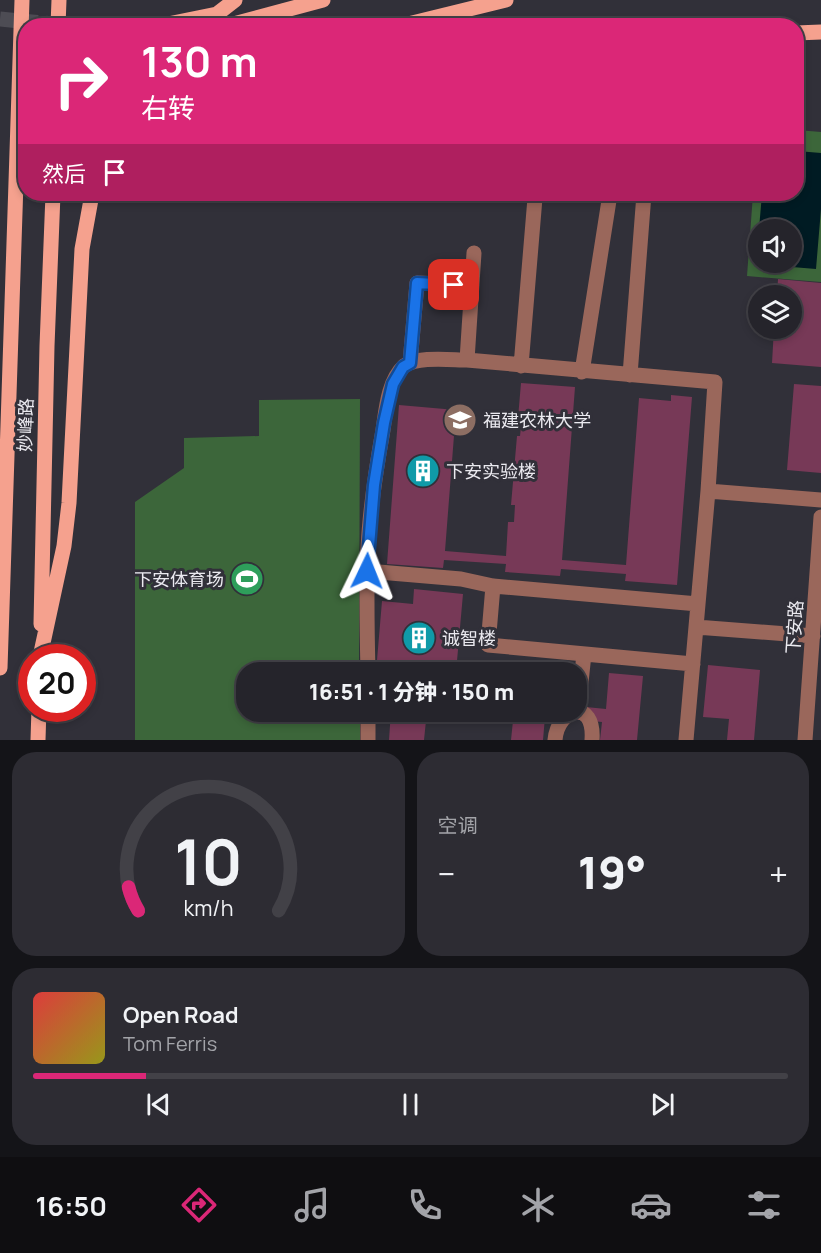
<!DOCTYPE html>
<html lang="zh">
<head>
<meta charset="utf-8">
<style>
	:root { --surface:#25242b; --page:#2d2c33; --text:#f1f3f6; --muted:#a3a4a9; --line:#424147; --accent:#db2777 }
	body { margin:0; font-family:Manrope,"Noto Sans SC",sans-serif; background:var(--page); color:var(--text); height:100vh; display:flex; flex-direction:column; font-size:22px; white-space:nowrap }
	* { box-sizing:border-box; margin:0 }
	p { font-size:20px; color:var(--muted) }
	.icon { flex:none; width:33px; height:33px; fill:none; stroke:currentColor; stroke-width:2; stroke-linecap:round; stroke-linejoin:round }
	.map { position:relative; height:740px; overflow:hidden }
	.side { display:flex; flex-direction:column; gap:12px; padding:12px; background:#141418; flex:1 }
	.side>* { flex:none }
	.top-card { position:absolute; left:18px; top:18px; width:786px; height:183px; border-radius:24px; box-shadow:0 3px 9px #0003,0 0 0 2px var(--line); background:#db2777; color:#fff; overflow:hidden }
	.tools { position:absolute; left:748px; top:219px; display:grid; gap:12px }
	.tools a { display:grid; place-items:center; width:54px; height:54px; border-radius:50%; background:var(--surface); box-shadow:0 3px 9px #0003,0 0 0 2px var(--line); font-size:30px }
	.speed { position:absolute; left:18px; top:644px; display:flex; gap:12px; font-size:30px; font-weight:700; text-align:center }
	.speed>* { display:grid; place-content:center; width:78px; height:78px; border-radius:50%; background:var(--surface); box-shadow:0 3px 9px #0003,0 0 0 2px var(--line); line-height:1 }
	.speed .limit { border:9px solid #d22; background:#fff; color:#111 }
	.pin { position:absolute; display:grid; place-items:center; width:51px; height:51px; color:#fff; margin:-26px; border-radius:12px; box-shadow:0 3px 9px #0006 }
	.me { position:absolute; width:66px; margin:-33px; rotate:2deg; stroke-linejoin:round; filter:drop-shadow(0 0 4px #0008) }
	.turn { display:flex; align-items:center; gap:21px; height:126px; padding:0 24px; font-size:27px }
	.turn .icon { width:78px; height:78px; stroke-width:2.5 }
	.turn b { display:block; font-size:42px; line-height:51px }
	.then { display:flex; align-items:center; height:57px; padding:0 24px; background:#0003; gap:12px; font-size:22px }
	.big { font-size:45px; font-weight:800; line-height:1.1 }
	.side .widget { flex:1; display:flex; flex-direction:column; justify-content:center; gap:9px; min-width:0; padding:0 21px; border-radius:24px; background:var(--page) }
	.side .dial { align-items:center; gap:0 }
	.dial svg { height:156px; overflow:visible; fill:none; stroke:var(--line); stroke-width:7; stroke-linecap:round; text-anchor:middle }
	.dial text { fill:var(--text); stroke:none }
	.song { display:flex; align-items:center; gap:18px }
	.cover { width:72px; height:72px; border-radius:9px; background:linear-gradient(135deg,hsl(0 70% 55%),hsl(60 70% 35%)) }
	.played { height:6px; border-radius:3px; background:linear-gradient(90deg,var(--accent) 15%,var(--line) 15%) }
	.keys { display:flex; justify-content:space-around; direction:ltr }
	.heat { display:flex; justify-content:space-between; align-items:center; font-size:33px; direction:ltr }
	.side .tiles { flex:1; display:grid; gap:12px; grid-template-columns:1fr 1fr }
	.widget:last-child { grid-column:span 2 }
	.trip { position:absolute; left:236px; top:662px; width:351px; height:60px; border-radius:24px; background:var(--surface); box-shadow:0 3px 9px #0003,0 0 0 2px var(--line); font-weight:800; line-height:60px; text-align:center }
	.tab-bar { display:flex; height:96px; justify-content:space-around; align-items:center; background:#0f0e11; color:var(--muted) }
	.tab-bar .icon { width:42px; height:42px }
	.tab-bar .selected { color:var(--accent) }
	.tab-bar b { font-size:27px; color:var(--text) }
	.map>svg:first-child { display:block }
	.green { fill:#3c663a; fill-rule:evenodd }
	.water { fill:#001b23; fill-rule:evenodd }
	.building { fill:#773957 }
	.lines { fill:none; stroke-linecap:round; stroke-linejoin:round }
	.major-tunnel { stroke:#4d4c54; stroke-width:15; stroke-dasharray:15 8; stroke-linecap:butt }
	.minor { stroke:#9a675b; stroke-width:15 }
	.major { stroke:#f5a18e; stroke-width:15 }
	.route-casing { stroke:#114b97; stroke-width:15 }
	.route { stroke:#1a73e8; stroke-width:10 }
	.labels { text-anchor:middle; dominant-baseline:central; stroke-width:6; stroke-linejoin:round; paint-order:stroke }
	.poi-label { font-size:18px; fill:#ebeaf0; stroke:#313039; text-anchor:start }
	.street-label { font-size:18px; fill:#ebeaf0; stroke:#313039 }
</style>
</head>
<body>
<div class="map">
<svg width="821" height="740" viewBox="0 0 821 740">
	<rect width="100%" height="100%" fill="#313039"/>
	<!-- green -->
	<path class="green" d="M797 130 821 132V282L747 276 753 194H796ZM759 230H792V262H759Z
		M360 399 359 672H246V711H360V740H135V502L184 468V438L259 436V400Z"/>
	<!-- water -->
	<path class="water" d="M797 151 821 153V209L816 269 756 264 762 194H796ZM759 230H792V262H759Z"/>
	<!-- building -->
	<path class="building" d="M778 279 821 283V367L772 363 774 328H792V296H777Z
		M521 383 575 387 562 560 626 565 639 398 671 401V395L692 397 677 585 625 581 626 574 561 569 560 576 505 572 506 564 444 560 443 568 387 564 399 405 456 410 445 551 506 556 508 522H514L515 505H511L517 436H520L522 418H518Z
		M794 384 821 386V473L787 470Z
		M414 589 463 594 456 672H376L382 601 413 604Z
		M515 662 551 666V672H514Z
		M708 665 760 670 754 740H727L729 719 703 717Z
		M609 673 643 676 637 740H600L602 722 545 717 543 740H511L514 711H576V706L606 709Z
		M391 711H427L424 740H389Z"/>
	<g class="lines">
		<!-- major-tunnel -->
		<path class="major-tunnel" d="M0 19 74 26"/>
		<!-- minor -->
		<path class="minor" d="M467 360 474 253
			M410 363 417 283 472 285
			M521 366 535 198
			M582 372 610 194
			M630 375 644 194
			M367 571 461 579 493 586 698 604
			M493 586 488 645 693 664
			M696 627 813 636
			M368 672C367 631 366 589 368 548 370 509 376 469 383 430 386 410 388 381 404 366 417 356 451 360 467 360L715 382 708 491
			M368 711V740
			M578 711 584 654
			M555 740C558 707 595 698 592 740
			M686 740 708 491 821 500
			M805 740 821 517"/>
		<!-- major -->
		<path class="major" d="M58 26 59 0
			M158 26 217 14 235 0
			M226 26 323 0
			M400 26 506 0
			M796 33 821 32
			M41 624 47 346 53 194
			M40 657 64 546 69 503 82 249 92 194
			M0 668 22 0
			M38 740 39 708"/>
	</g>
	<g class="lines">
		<defs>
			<path id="route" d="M367 571 374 485 384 423 393 384 403 367 410 363 417 283 454 285"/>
		</defs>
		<!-- route casing -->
		<use href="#route" class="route-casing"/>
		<!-- route -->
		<use href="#route" class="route"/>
	</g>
	<!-- icons -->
	<defs>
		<symbol id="university-disc" viewBox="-11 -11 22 22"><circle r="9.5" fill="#8d6e63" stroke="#313039"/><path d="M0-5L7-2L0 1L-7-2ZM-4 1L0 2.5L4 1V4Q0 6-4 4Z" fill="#fff"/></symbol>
		<symbol id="building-disc" viewBox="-11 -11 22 22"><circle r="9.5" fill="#0f9aa8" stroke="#313039"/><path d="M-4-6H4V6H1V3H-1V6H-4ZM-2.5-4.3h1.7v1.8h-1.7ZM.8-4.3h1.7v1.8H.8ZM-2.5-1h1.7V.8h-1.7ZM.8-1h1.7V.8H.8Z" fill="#fff"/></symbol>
		<symbol id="stadium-disc" viewBox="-11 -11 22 22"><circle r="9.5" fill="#2e9e5b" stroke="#313039"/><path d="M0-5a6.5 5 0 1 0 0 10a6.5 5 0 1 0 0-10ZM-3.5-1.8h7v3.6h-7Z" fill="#fff"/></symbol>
	</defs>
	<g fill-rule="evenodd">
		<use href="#university-disc" x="441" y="401" width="38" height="38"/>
		<use href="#building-disc" x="404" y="452" width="38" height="38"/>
		<use href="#stadium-disc" x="228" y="560" width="38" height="38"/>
		<use href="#building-disc" x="400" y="619" width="38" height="38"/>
	</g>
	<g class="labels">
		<!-- poi labels -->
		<g class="poi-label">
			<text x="483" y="420">福建农林大学</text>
			<text x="446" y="471">下安实验楼</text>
			<text x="224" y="579" text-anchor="end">下安体育场</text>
			<text x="442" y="638">诚智楼</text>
		</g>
		<!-- street labels -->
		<g class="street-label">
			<text transform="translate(25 425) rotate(-88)">妙峰路</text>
			<text transform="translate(794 627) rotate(-86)">下安路</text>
		</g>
	</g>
</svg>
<div class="tools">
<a><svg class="icon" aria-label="sound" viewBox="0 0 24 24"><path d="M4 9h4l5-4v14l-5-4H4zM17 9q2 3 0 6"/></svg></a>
<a><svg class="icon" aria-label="layers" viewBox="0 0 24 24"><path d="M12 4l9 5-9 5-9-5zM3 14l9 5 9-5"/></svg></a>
</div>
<div class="speed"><div class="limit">20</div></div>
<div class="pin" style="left:454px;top:285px;background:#d93025"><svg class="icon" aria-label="arrive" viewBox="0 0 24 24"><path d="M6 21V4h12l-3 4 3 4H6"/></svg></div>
<svg class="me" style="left:367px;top:571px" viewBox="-20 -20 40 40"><path d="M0-17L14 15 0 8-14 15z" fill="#1a73e8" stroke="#fff" stroke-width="4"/></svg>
<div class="trip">16:51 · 1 分钟 · 150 m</div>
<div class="top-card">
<div class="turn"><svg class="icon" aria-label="right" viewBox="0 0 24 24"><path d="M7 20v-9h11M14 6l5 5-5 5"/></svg><div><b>130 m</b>右转</div></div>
<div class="then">然后<svg class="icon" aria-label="arrive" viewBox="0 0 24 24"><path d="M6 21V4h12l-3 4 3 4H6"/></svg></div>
</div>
</div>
<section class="side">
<div class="tiles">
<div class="widget dial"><svg viewBox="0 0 100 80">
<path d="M14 69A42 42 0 1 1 86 69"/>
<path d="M14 69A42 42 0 0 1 9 57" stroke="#db2777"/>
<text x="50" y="56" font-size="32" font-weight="700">10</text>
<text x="50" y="72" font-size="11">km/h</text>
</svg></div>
<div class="widget"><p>空调</p>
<div class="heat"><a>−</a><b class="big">19°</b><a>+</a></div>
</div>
<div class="widget">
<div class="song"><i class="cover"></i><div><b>Open Road</b><p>Tom Ferris</p></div></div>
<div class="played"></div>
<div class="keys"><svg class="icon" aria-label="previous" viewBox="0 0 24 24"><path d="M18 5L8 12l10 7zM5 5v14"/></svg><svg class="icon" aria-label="pause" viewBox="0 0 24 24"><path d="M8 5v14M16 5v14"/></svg><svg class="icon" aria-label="next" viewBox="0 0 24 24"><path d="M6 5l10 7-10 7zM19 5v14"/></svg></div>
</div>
</div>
</section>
<nav class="tab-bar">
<b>16:50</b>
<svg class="icon selected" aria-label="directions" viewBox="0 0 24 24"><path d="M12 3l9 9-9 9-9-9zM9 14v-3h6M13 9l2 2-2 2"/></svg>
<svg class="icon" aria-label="music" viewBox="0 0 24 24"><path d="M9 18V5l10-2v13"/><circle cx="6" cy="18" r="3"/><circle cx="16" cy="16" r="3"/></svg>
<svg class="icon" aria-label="phone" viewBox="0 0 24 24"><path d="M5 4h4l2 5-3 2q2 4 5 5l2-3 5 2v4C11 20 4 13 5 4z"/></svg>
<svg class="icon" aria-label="climate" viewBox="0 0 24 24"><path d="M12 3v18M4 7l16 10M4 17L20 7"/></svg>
<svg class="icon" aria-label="car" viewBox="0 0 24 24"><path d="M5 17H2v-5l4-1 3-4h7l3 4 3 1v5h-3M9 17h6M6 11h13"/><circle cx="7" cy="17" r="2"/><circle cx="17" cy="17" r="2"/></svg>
<svg class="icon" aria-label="filters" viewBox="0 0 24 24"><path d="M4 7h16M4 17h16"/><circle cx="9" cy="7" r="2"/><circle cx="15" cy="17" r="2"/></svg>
</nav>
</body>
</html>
